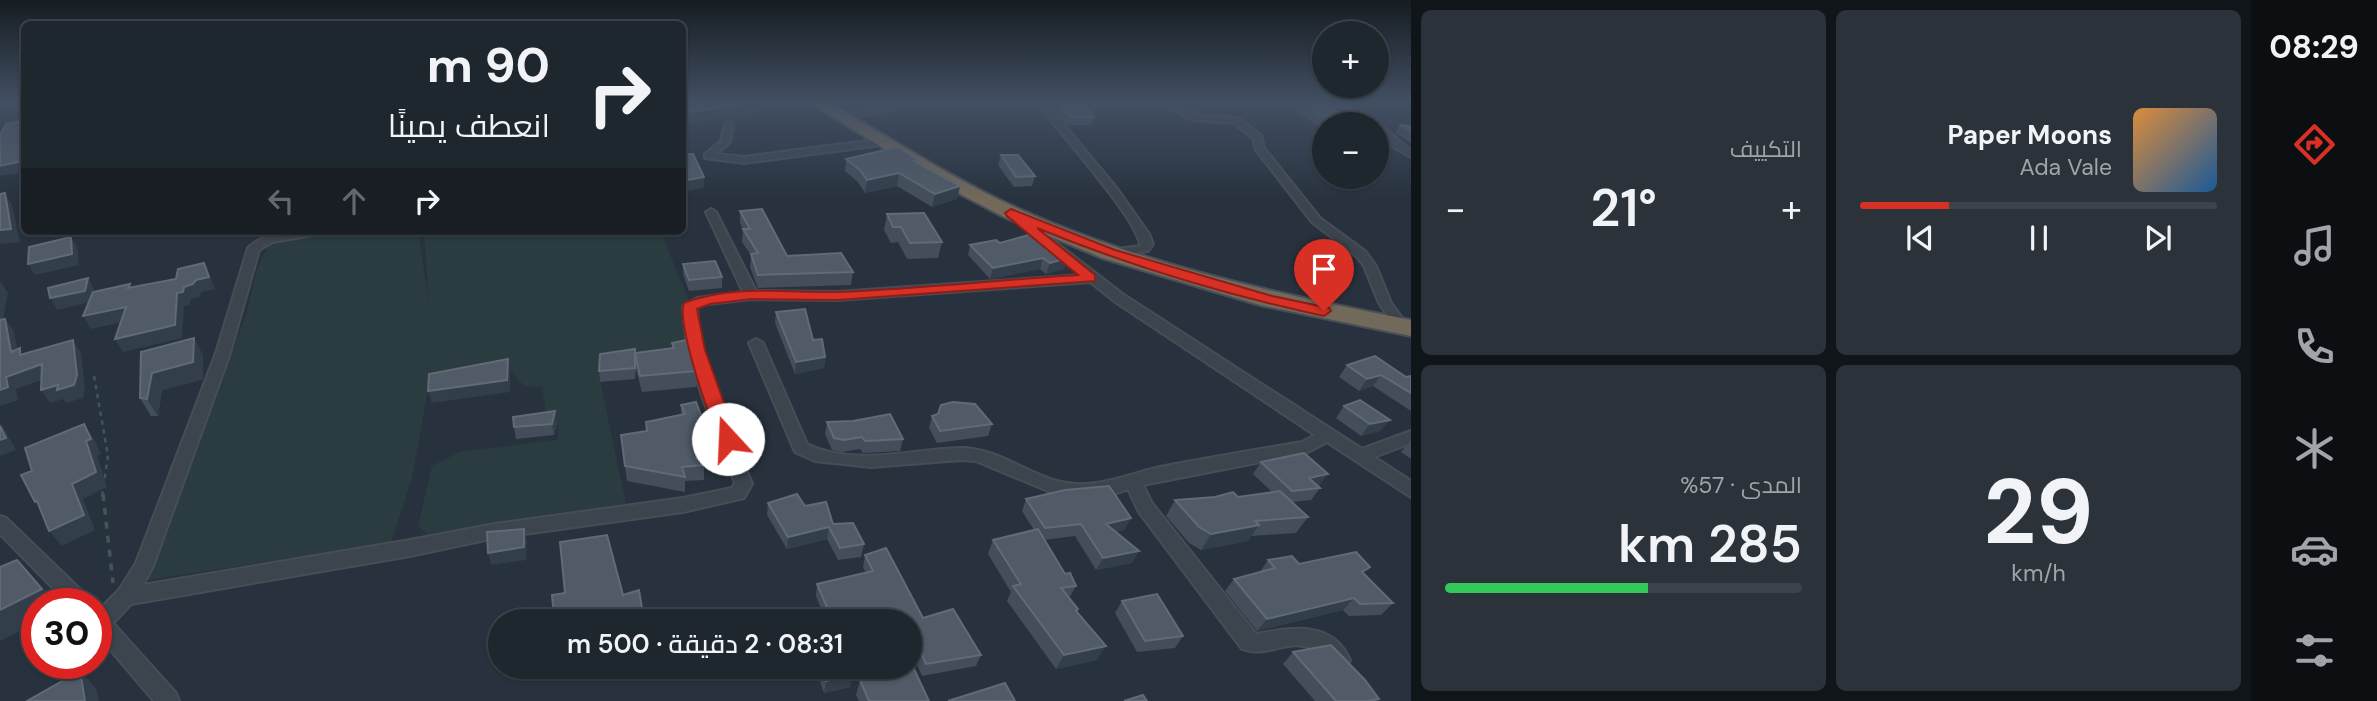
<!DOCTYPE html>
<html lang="ar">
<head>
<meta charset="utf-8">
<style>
	:root { --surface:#1e262e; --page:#2b323a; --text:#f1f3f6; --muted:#a1a5aa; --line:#3c434a; --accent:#d93025 }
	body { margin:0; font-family:"DM Sans",Cairo,sans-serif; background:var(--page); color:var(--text); direction:rtl; height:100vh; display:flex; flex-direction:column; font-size:26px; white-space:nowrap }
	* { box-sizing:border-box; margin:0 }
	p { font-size:23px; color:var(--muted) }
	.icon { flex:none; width:38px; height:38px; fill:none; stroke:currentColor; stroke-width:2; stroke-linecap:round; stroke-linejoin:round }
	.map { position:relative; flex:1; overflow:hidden; direction:ltr }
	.details { display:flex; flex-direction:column; gap:10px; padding:10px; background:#101519; width:840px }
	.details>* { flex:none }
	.hud { position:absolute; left:21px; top:21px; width:665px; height:214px; border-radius:10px; box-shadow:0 2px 5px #0004,0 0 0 2px var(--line); direction:rtl; background:#1e262e; color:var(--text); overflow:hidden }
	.fabs { position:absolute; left:1312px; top:21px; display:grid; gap:14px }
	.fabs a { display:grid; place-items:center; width:77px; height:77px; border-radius:50%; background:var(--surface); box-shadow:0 2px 5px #0004,0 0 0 2px var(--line); font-size:35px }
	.speed { position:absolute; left:21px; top:588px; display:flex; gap:14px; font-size:35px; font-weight:700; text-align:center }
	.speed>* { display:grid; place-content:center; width:91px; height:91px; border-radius:50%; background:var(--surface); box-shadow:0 2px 5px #0004,0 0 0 2px var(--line); line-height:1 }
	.speed .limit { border:10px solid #d22; background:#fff; color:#111 }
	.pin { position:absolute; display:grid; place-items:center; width:60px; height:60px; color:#fff; margin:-72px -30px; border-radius:50% 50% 50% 0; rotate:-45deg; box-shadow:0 0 7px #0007 }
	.pin .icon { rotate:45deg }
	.me { position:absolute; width:77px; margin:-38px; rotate:340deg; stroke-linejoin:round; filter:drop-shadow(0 0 5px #0008) }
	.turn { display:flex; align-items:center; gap:24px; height:147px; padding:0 21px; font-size:32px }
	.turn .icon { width:91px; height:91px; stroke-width:2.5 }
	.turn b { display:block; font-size:49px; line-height:60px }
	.lanes { display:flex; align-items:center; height:66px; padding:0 21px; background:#0003; justify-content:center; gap:35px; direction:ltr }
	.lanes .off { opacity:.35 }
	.big { font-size:52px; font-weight:600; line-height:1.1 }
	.details .widget { flex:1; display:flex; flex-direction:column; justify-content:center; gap:10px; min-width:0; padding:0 24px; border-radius:10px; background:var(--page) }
	.details .dial { align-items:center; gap:0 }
	.dial b { font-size:91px; line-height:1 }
	.song { display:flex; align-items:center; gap:21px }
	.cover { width:84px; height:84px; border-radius:10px; background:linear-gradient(135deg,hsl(30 70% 55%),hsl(210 70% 35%)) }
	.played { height:7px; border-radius:4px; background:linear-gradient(90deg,var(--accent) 25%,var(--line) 25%) }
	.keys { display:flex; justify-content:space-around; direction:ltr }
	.heat { display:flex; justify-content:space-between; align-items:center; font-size:38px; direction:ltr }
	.charge { height:10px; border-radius:5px; background:linear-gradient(90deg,#34c759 57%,var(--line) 0) }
	.details .tiles { flex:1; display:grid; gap:10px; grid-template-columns:repeat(2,1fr) }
	.trip { position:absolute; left:488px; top:609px; width:434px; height:70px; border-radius:35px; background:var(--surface); box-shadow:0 2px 5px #0004,0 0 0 2px var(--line); font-weight:600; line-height:70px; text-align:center; direction:rtl }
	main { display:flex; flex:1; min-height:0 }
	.tabs { display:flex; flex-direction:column; width:126px; justify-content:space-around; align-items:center; background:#0c0f12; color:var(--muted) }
	.tabs .icon { width:49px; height:49px }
	.tabs .active { color:var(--accent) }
	.tabs b { font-size:32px; color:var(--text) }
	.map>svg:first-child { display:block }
	.green { fill:#2a3c3f }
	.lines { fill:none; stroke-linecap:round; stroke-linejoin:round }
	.street-casing { stroke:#464d57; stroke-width:4 }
	.highway-casing { stroke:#474f58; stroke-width:4 }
	.path-far1 { stroke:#435557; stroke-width:2.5; stroke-dasharray:4.5 4.5; stroke-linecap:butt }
	.path { stroke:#435557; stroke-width:3.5; stroke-dasharray:7 7; stroke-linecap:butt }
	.street { fill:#3c444e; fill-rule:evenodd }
	.highway { fill:#73695a; fill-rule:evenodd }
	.wall { fill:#444e5b }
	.shaded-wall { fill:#333e4b }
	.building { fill:#505b67; stroke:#616a76; stroke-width:2 }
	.route { fill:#d93025; stroke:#8d1f18; stroke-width:2 }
</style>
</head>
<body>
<main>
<nav class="tabs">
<b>08:29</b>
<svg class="icon active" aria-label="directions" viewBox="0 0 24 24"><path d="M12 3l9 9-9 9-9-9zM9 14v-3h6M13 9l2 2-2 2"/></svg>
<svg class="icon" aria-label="music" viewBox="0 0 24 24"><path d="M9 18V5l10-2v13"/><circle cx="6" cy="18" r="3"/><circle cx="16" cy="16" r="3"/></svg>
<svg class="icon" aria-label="phone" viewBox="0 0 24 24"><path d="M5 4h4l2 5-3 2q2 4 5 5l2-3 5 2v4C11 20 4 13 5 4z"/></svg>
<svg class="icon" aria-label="climate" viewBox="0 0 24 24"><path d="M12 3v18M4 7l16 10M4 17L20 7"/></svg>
<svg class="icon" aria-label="car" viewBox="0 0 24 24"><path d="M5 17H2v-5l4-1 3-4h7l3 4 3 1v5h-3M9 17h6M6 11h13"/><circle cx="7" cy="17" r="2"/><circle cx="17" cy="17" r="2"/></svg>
<svg class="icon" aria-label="filters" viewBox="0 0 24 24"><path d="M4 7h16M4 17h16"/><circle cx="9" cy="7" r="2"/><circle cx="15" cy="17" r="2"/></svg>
</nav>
<section class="details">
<div class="tiles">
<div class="widget">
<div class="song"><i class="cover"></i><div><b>Paper Moons</b><p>Ada Vale</p></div></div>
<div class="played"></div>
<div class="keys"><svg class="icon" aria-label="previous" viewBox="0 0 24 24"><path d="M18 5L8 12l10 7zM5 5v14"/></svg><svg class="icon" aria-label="pause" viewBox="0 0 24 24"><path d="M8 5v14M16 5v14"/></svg><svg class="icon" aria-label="next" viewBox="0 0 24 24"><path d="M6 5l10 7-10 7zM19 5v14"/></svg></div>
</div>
<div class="widget"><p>التكييف</p>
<div class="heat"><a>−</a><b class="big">21°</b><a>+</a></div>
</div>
<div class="widget dial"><b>29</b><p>km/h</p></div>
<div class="widget"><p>المدى · 57%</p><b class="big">285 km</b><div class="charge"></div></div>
</div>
</section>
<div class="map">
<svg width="1411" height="701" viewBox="0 0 1411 701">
	<rect width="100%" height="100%" fill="#28323e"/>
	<!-- green -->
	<path class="green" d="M351 231H418L429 305 424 231H660L689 300 688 354 597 366 626 504 427 534 418 526 432 466 460 452 557 440 559 425 546 412 542 387 524 386 510 370 429 384 412 478 391 543 148 580 247 312 257 269 269 244Z"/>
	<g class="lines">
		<defs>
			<path id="street" d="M892 102H902L894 109 841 120 837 117Z
				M1036 102H1045L1115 186 1149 234 1153 244 1148 251 1111 256V250L1140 246C1141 223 1055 127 1036 102Z
				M1159 102H1170L1197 115 1238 118 1261 135 1264 148 1320 218 1365 251 1376 266 1391 303 1408 326 1406 329H1396L1379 303 1364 266 1357 257 1312 222 1256 150 1253 138 1233 123 1192 120Z
				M1303 102H1314L1325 109 1373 124C1351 125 1321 117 1303 102Z
				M729 121 733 124 730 142 716 154 744 157 881 139 886 142 881 145 744 163 705 158V154L721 141 725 124Z
				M1377 124C1391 130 1398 142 1411 150V157L1390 145 1384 136 1377 131Z
				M711 209 716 212 756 291 837 292 1082 275 1009 216 1015 213 1019 214 1124 295 1362 449 1411 431V443L1374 457 1411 481V497L1327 442 1306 453 1143 485 1152 503 1256 634C1290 628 1332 619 1350 660L1347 667 1340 670C1328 665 1321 651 1308 647 1286 640 1266 658 1242 649L1139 512 1128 489 1111 495 1060 496 976 461 961 460 871 467 815 461 795 452 749 343 756 339 763 343 807 444C853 467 912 449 961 448 997 448 1027 474 1061 482 1095 490 1128 474 1160 467 1207 458 1255 450 1302 442L1315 435 1114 301 1090 282 837 300 751 299 700 305 697 308C699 368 731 428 752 484L744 498 683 512 495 538 410 556 131 604 113 623 176 693 179 701H154L96 633V609L99 610 119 590 136 563 216 353 248 248C268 229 300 231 326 231L320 234 272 242 259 250 230 353 153 566 143 585 410 540 495 524 683 498 732 488 735 483C715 427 685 367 683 306L697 298 743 292 706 212Z
				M0 516 6 518 89 598 92 604H69L0 534Z"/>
			<path id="highway" d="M809 102H829C891 139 953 179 1019 209 1144 265 1277 294 1411 320V336L1260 305 1102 258 1004 217 941 184Z"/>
		</defs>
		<!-- street casing -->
		<use href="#street" class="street-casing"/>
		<!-- highway casing -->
		<use href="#highway" class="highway-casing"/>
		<!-- path-far1 -->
		<path class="path-far1" d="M94 376 108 456 102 496"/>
		<!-- path -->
		<path class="path" d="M103 494 113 583"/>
		<!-- street -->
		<use href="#street" class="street"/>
		<!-- highway -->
		<use href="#highway" class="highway"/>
	</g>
	<!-- wall -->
	<path class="wall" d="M1047 102H1109L1107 109 1087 110 1094 117 1091 125H1067Z
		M1281 102H1316L1346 115 1341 124 1317 125Z
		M1319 102 1355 103 1350 111 1326 107Z
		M1400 125 1411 126V143L1395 133Z
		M1001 155 1035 176 1032 186 1014 187 998 165Z
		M846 159 918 163 960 186 957 199 932 207 897 186 865 193 858 182 845 171Z
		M740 211 787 256 853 272 851 285 758 288 750 267 751 255 742 242 743 229 740 223Z
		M887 214 942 242 938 258 907 259 898 242 891 243 884 230Z
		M1000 243 1068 258 1064 269 1046 274 1040 269 990 279 968 255 970 245Z
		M683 264 722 277V288L689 291 683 274Z
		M776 312 813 340 825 357 824 368 795 374 775 323Z
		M672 343 696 371V387L642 392 636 369 635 379 600 382 599 371 635 353 672 348Z
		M203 355V379L162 390 158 416H151L140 398Z
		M1347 365 1406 377 1411 376V411L1373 386 1359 391 1339 377Z
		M681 405 710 454 704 455V480L685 481V492L627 481 621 435 646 431 681 414Z
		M1344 406 1390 420 1380 431 1361 436 1336 418Z
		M932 416 992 424 988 436 937 443 929 428Z
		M827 422 903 439 900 451 863 453 860 449 842 452 832 450 825 434Z
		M557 423 554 435 516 439 514 427Z
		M1411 440V459L1401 452Z
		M1261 462 1320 488 1311 500 1292 502 1308 517 1296 533 1251 536 1248 541 1201 550 1189 543 1166 516 1175 500 1238 497 1272 492 1253 474Z
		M1026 499 1131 518 1124 530 1116 532 1132 563 1096 570 1075 536 1044 540 1065 574 1076 586 1069 598 1078 609 1077 612 1097 660 1056 669 1007 601 1011 592 988 554 993 540 1034 530 1022 511Z
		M768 503 805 506 864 544 861 557 838 560 827 539 787 549 767 515Z
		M865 555 923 618 981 655 976 666 922 676 910 648V621H826L816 596 817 584 866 573 863 567Z
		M1268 560 1364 573 1393 603 1381 615 1349 616 1343 610 1257 631 1225 591 1234 579 1260 572Z
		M1122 601 1183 636 1175 648 1137 652 1115 613Z
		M1293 652 1379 699 1377 701H1315L1283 664Z
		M815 667H849L850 687 824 693Z
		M860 680 929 701H859L856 695Z"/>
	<!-- shaded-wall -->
	<path class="shaded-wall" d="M752 102H771L761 104V113L682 124V113Z
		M24 153V172L0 176V166Z
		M899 173 897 186 865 193 867 180Z
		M704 177V188L682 192V181Z
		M960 186 957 199 932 207 935 194Z
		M5 193 12 205 20 242 0 244V230Z
		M452 231H481V234L453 237Z
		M71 237 77 247 79 265 35 275 28 264Z
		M1043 258 1040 269 990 279 993 268Z
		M1068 258 1064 269 1046 274 1050 263Z
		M204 263 215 289 202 292 199 297 190 300V305L184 306 182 338 123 352 115 339 177 293Z
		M88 278 94 289 91 302 57 310 50 298Z
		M0 281 8 293 0 335Z
		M126 307 133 320 91 329 83 316Z
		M5 319 14 331 20 364 11 352Z
		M194 338 203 355V379L162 390 158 416 147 399 152 373Z
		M73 340 81 353 85 387 83 398 66 403 63 399 50 403 41 390Z
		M825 357 824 368 795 374 796 362Z
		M508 359 510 370V392L432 403 428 391Z
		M42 364 51 377 16 389 18 400 0 406V390L6 377Z
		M1381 375 1373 386 1359 391 1367 379Z
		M555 411 557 423 554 435 552 424Z
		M1390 420 1380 431 1361 436 1370 424Z
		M0 423 5 430 16 450 0 456Z
		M84 424 94 439 101 454 97 456 107 487 83 499 95 530 62 546 49 531 72 484 86 441Z
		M710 439V454L704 455V480V440Z
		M1328 474 1319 486 1309 478Z
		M1131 518 1124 530 1100 536 1106 524Z
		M1259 525 1248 541 1201 550 1211 534Z
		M829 527 827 539 787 549 788 537Z
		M524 529 527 541 526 560 491 565 488 553Z
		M1139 551 1132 563 1096 570 1103 558Z
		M17 560 56 604H37V623L0 641V610Z
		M1354 598 1343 610 1257 631 1267 619Z
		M904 614 902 621H874Z
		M1106 646 1097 660 1056 669 1064 655Z
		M535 667H567L537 675Z
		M80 671 96 688 99 701H85Z
		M853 675 850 687 824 693 826 681Z"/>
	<!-- building -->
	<path class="building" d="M682 102H759L682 113Z
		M1056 102H1080L1094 117H1070Z
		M1299 102H1316L1346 115 1321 116Z
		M24 121V153L22 161 0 166V135L6 124Z
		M1400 125 1411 126V132Z
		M898 147 918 160 914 161 960 186 935 194 899 173 867 180 860 170 846 159Z
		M693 154 704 177 682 181V155Z
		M1001 155H1018L1035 176 1016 177Z
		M5 193 11 229 0 230V194Z
		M762 209 787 256 841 253 853 272 758 275 751 254 758 253 743 229H750L740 211Z
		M924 213 942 242 910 243 901 227H893L887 214Z
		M1032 234 1068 258 1050 263 1043 258 993 268 970 245 996 240 1000 243Z
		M71 237 72 254 28 264 29 247Z
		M715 261 722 277 689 280 683 264Z
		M204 263 209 277 196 280 193 284 184 287 183 292 177 293 175 325 115 339 126 307 83 316 93 292 130 284 128 288 176 279 178 269Z
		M88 278 85 291 50 298 48 288Z
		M805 309 813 340 822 339 825 357 796 362 776 312Z
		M5 319 11 352 20 348V355L73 340 77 375 74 385 57 390 58 385 41 390 42 364 6 377 8 387 0 390V320Z
		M194 338 193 362 152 373 147 399 140 398 141 352Z
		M687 340 696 371 640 376 635 353 674 348 672 343Z
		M635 349V368L599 371 600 354Z
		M1375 356 1406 377 1411 376V393L1381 375 1367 379 1347 365Z
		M508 359 507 380 428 391 429 374Z
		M1360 400 1390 420 1370 424 1344 406Z
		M696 402 710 439 704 440 703 465 682 467 685 477 625 466 621 435 647 431 646 422 685 414 681 405Z
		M953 402 975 404 992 424 940 431 932 416 938 414 941 405Z
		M555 411 552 424 514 427 513 417Z
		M890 414 903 439 865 441 862 437 844 440 834 438 827 422 853 421Z
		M84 424 91 439 86 441 96 472 72 484 84 515 49 531 37 501 35 502 21 475 32 471 25 448Z
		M0 426 6 438 0 440Z
		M1304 453 1328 474 1309 478 1320 488 1292 491 1261 462Z
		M1109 486 1131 518 1106 524 1139 551 1103 558 1081 524 1045 528 1026 499 1065 490Z
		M1280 491 1308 517 1255 521 1259 525 1211 534 1199 527 1175 500 1215 497 1233 492 1238 497Z
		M797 494 805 506 826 502 833 524 853 523 864 544 840 548 829 527 788 537 768 503Z
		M524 529V547L488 553 487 532Z
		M1038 529 1065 574 1070 573 1076 586 1061 588 1078 609 1076 611 1106 646 1064 655 1013 586 1021 584 993 540Z
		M607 535 623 595 639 590 644 621H529L554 616 552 595 565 593 560 542Z
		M886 548 923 618 953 609 981 655 926 664 910 628V621H907L904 614 874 621H833L817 584 873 571 865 555Z
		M1356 552 1370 567 1362 572 1393 603 1360 604 1354 598 1267 619 1234 579 1275 568 1268 560 1292 556 1299 564Z
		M17 560 42 589 0 610V567Z
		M1157 594 1183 636 1145 641 1122 601Z
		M1331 645 1365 680 1379 699 1367 701H1336L1293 652Z
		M821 667H849L853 675 826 681Z
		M913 667 929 701H869L860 680Z
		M80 671 85 701H27Z
		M1005 683 1015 701H948Z
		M1143 695 1147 701H1124Z"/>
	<!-- sky -->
	<linearGradient id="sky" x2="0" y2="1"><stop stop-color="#161c22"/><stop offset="0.51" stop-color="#424f63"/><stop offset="1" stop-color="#424f63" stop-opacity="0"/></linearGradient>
	<rect width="1411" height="200" fill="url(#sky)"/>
	<!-- route -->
	<path class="route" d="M1011 209 1115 250 1272 296 1329 308 1331 311 1324 316C1226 295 1130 266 1037 228L1095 275V281L837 300 751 299 710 304 697 309 705 350 737 439 735 444H722C710 424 676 321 684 303 733 284 786 293 838 292 918 289 998 280 1078 275L1007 216 1005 213Z"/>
</svg>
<div class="fabs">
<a>+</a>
<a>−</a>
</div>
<div class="speed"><div class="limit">30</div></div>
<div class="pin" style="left:1324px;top:311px;background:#d93025"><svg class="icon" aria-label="arrive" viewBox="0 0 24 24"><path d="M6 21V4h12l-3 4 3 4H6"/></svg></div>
<svg class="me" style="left:728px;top:439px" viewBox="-20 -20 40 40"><circle r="19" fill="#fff"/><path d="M0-13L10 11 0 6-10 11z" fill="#d93025"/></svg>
<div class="trip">08:31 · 2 دقيقة · 500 m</div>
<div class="hud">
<div class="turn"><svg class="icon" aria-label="right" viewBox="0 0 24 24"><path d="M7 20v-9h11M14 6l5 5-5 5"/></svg><div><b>90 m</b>انعطف يمينًا</div></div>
<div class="lanes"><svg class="icon off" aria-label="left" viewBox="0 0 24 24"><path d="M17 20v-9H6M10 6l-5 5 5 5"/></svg><svg class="icon off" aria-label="ahead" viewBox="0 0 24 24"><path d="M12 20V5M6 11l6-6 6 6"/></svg><svg class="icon" aria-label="right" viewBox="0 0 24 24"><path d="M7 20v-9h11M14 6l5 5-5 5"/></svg></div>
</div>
</div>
</main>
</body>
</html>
